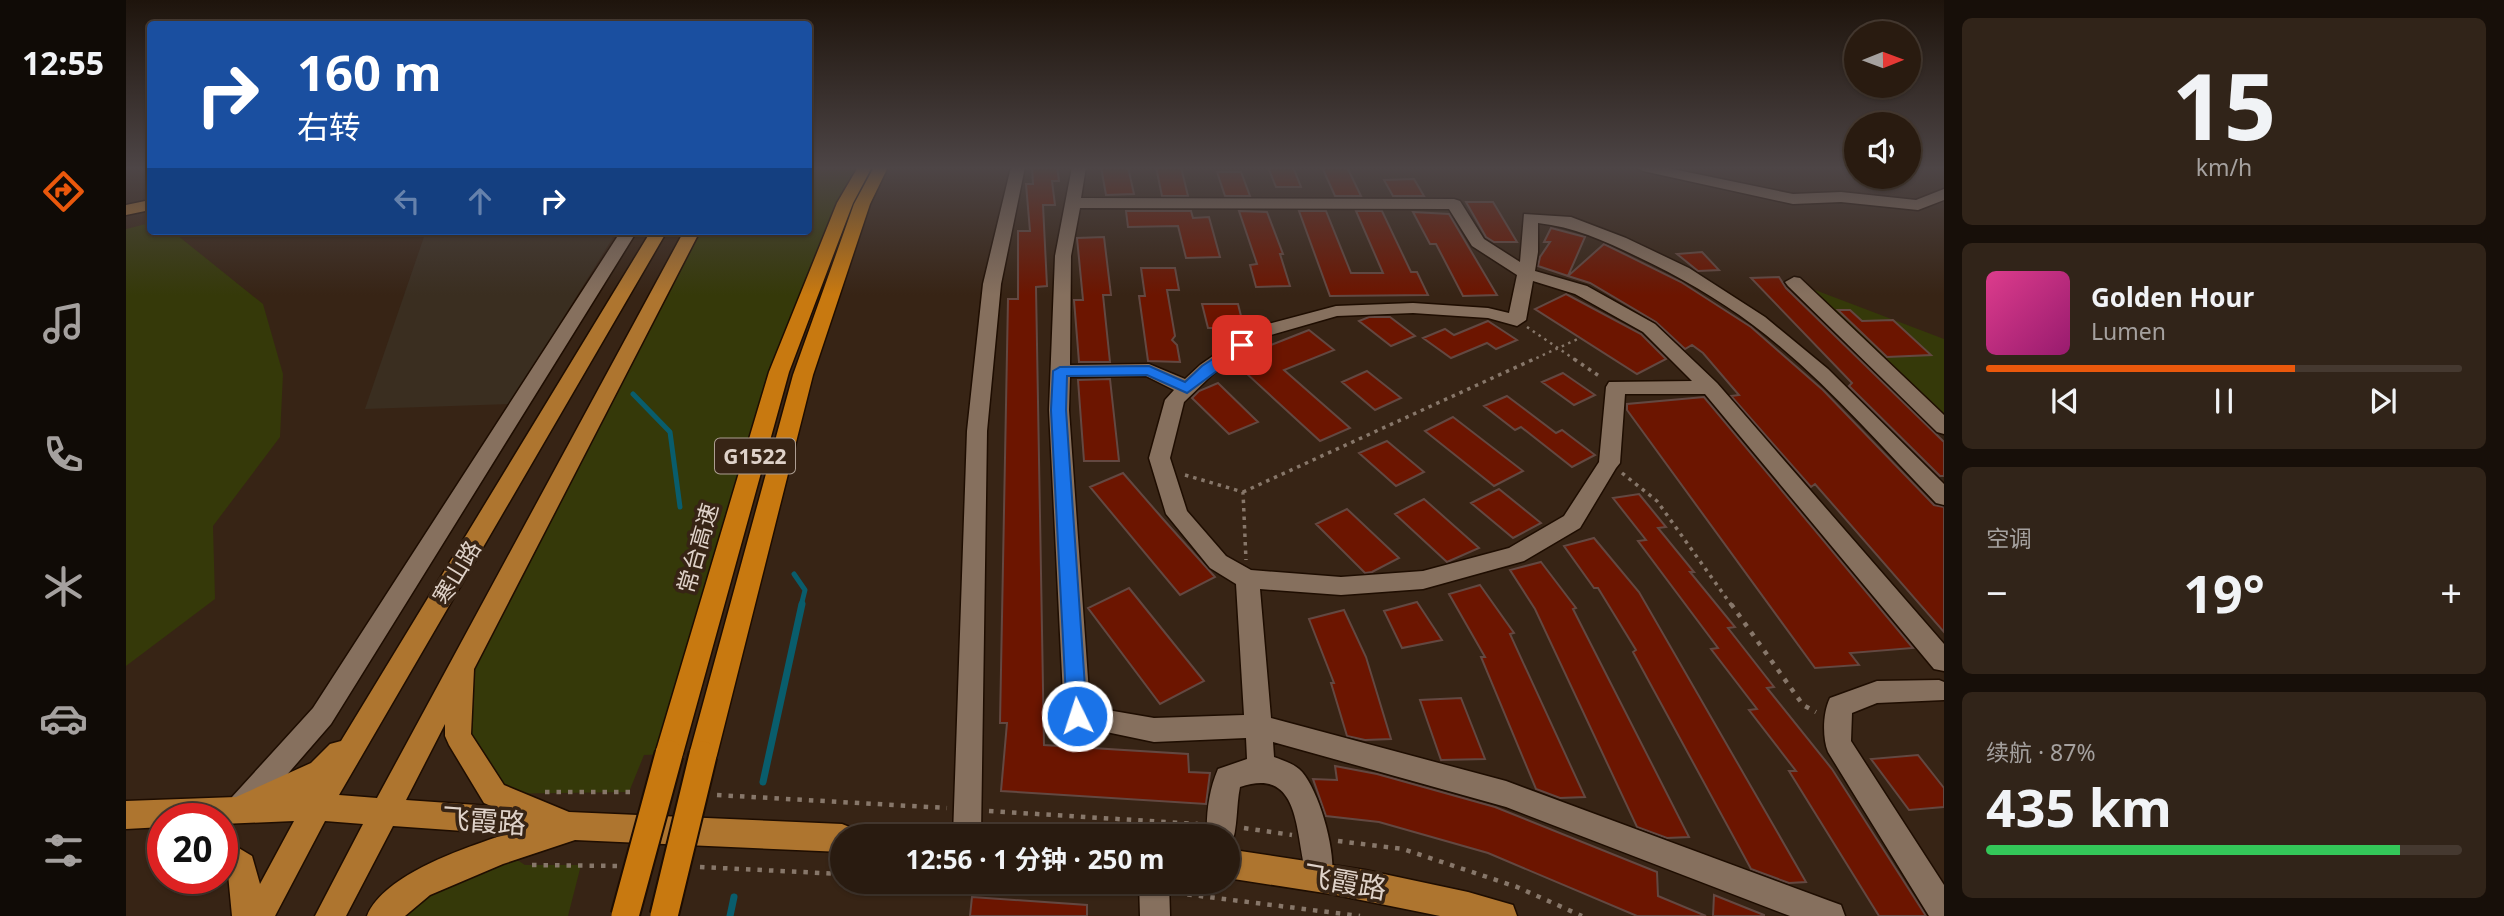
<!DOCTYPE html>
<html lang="zh">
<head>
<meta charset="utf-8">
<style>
	:root { --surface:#291b10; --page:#312419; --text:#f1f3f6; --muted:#a5a19f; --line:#453930; --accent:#ea580c }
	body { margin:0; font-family:"Noto Sans","Noto Sans SC",sans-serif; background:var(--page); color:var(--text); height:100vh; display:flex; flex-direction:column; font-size:26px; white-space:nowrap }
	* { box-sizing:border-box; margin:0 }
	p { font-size:23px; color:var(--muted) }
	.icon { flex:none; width:38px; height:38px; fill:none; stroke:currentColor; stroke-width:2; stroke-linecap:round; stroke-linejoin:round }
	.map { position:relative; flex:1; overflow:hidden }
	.sheet { display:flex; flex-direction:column; gap:18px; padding:18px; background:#170f09; width:560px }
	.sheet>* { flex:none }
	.guide { position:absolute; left:21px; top:21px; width:665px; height:214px; border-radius:7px; box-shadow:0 2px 5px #0004,0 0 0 2px var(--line); background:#1a4fa0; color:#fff; overflow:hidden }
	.needle { width:46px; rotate:89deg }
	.buttons { position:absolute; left:1718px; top:21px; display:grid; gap:14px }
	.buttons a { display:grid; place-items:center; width:77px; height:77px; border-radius:50%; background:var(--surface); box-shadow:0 2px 5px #0004,0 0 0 2px var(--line); font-size:35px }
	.speed { position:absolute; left:21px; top:803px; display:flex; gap:14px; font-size:35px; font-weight:700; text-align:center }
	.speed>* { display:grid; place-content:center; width:91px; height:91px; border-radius:50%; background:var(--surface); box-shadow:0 2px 5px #0004,0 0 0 2px var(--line); line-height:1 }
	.speed .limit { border:10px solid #d22; background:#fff; color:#111 }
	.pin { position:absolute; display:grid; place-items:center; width:60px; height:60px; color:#fff; margin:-30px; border-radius:14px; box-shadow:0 4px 10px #0006 }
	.me { position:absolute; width:77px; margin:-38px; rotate:356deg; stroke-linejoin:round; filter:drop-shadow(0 0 5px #0008) }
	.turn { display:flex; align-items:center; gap:24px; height:147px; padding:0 35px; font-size:32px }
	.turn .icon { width:91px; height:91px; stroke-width:2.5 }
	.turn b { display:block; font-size:49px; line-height:60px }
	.lanes { display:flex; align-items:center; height:66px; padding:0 35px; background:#0003; justify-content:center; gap:35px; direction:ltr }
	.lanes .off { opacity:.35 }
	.big { font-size:52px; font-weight:700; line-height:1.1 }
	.sheet .card { flex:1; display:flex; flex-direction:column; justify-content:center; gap:10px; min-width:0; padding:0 24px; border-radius:10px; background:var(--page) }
	.sheet .dial { align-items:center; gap:0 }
	.dial b { font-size:91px; line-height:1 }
	.song { display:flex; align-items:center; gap:21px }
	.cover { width:84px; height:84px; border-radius:10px; background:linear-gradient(135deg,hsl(330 70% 55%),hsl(320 70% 35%)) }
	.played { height:7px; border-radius:4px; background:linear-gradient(90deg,var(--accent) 65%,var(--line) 65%) }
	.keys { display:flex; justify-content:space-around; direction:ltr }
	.heat { display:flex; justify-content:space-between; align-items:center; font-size:38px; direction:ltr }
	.charge { height:10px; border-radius:5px; background:linear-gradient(90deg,#34c759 87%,var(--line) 0) }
	.trip { position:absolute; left:704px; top:824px; width:410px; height:70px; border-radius:35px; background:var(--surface); box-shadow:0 2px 5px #0004,0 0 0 2px var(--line); font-weight:700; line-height:70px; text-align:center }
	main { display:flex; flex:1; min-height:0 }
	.tabs { display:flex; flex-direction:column; width:126px; justify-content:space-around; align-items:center; background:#100b06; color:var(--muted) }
	.tabs .icon { width:49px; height:49px }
	.tabs .active { color:var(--accent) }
	.tabs b { font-size:32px; color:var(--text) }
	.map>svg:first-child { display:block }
	.commercial { fill:#3a2e20 }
	.green { fill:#353909 }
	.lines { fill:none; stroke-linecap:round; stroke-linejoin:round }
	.stream-far1 { stroke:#095d6c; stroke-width:5 }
	.stream { stroke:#095d6c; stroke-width:7 }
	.building { fill:#6c1500; stroke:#634841; stroke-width:2 }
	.minor-casing { stroke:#1e0d01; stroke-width:3 }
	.major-casing { stroke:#1e0d01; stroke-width:3 }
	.highway-casing { stroke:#1e0d01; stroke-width:3 }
	.path-far2 { stroke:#87776a; stroke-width:2.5; stroke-dasharray:2.5 4.5; stroke-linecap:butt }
	.path-far1 { stroke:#87776a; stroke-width:3.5; stroke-dasharray:3.5 5; stroke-linecap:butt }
	.path { stroke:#87776a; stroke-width:4.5; stroke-dasharray:4.5 7; stroke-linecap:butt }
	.minor { fill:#86705e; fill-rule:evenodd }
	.major { fill:#ae752f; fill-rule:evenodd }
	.highway { fill:#c87910; fill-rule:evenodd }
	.highway-bridge-casing { stroke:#1e0d01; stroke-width:31; stroke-linecap:butt }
	.highway-bridge { stroke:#c87910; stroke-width:27 }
	.route { fill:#1a73e8; stroke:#114b97; stroke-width:2 }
	.labels { text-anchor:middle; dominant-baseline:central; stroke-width:7; stroke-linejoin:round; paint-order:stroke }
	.shield { fill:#372415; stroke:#ad9e93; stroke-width:2 }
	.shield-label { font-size:21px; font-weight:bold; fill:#dfd2c9 }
	.street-label { font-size:23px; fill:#dfd2c9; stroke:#372415 }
	.near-street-label { font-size:28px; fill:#dfd2c9; stroke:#372415 }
</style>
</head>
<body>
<main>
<nav class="tabs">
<b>12:55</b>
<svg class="icon active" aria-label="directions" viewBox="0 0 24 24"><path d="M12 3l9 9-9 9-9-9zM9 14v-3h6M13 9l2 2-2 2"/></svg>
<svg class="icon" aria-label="music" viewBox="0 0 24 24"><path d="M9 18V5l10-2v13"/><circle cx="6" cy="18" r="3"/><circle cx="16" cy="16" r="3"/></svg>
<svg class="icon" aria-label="phone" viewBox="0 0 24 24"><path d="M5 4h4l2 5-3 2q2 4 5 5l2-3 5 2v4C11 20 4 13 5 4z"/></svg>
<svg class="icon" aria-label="climate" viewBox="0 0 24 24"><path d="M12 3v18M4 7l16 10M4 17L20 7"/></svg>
<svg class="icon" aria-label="car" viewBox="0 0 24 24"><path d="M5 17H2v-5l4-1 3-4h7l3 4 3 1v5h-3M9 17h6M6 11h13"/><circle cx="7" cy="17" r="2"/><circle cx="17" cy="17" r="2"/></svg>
<svg class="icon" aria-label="filters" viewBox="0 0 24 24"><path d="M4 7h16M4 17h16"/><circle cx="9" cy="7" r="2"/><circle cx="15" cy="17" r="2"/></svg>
</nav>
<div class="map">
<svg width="1818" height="916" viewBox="0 0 1818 916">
	<rect width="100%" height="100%" fill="#372415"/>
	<!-- commercial -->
	<path class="commercial" d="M300 231H491L384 404 239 409Z"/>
	<!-- green -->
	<path class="green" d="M683 167H739L719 203 653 372 543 754 518 755 503 792 368 794 332 736 336 662 566 231H682Z
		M20 224 24 225V231H46L137 304 157 374 154 437 87 526 89 599 0 666V229Z
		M1668 282 1818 339V427Z
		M376 850 399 865H455L442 916H256Z"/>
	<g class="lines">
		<!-- stream-far1 -->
		<path class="stream-far1" d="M507 394 544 432 554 507
			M668 574 679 590 675 606"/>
		<!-- stream -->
		<path class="stream" d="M637 782 676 604
			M604 916 608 897"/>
	</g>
	<!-- building -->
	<path class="building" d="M906 167H931L933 181H926L929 205H917L921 286 910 287 918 745 1062 754 1063 772 1084 773 1080 804 875 791 881 723H874L882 299H892V231H904L900 184H907Z
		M975 167H1002L1008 194 980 195Z
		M1030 167H1055L1062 196H1036Z
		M1142 167H1167L1175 187H1150Z
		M1196 167H1221L1235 196H1209Z
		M1091 172H1115L1124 196H1099Z
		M1288 179 1298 196H1267L1258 180Z
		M1340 202H1367L1391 242H1368L1360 237Z
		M1000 211H1065L1067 218 1083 217 1094 257 1060 258 1052 226 1002 227Z
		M1113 211 1141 212 1157 254H1154L1164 286 1130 287 1124 265 1131 264Z
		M1173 211H1200L1225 273H1257L1230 211H1256L1285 272H1291L1302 295 1204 296Z
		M1287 212 1323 214 1371 295 1337 296 1310 244H1304Z
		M1425 228 1459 237 1442 276 1412 266 1414 257 1424 242H1418Z
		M978 237 985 295H977L984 362H953L948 300H957L951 238Z
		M1478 244 1555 282 1625 327 1697 390 1808 505 1818 507V632L1689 484 1685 487 1605 396 1613 395 1577 353 1566 345 1559 349 1530 322 1464 283 1442 276Z
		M1576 252 1593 270 1572 271 1551 254Z
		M1015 268H1049L1053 290H1041L1049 336 1046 340 1051 345 1054 362 1022 361 1013 296H1019Z
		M1653 277 1660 288 1818 442V476H1814L1723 386 1726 383 1625 278Z
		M1440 294 1515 334 1540 359 1511 374 1409 309Z
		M1076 304H1112L1118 328H1082Z
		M1712 310H1724L1736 321 1767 320 1805 355 1761 357Z
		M1243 317H1264L1289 336 1265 346 1233 321Z
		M1362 321 1391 340 1370 349 1361 343 1325 358 1297 338 1319 329 1328 335Z
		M1183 330 1208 350 1158 370 1224 428 1194 441 1108 362 1117 356Z
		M1241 371 1275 398 1249 410 1216 382Z
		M1437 373 1469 395 1448 405 1416 382Z
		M984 379 993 461H958L952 380Z
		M1092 383 1132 422 1103 434 1066 398 1073 391Z
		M1381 396 1430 433 1436 430 1469 455 1446 467 1395 427 1389 430 1358 406Z
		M1578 397 1787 648 1724 653 1733 665 1689 668 1501 410V404Z
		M1327 417 1397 471 1368 486 1299 431Z
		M1261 441 1298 472 1270 486 1233 453Z
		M997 473 1037 519 1089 577 1054 595 964 487Z
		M1373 489 1415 523 1387 538 1345 503Z
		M1513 494 1540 527 1532 528 1568 572H1564L1609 627 1602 628 1648 687 1641 688 1706 769 1800 916H1753L1663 771H1670L1623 710 1631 709 1585 649 1592 648 1512 541 1520 540 1487 498Z
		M1298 499 1353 548 1321 562 1269 514Z
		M1221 509 1273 558 1246 572 1239 573 1190 524Z
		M1468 538 1513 592 1680 882 1663 883 1625 869 1507 652 1510 650 1472 588H1468L1438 546Z
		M1415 562 1450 608 1447 609 1563 837 1541 838 1511 827 1409 609 1384 570Z
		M1354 585 1388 633 1384 634 1459 797 1434 798 1410 789 1355 657H1359L1323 594Z
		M1003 588 1078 681 1034 704 962 608Z
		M1291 602 1316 640 1276 648 1258 611Z
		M1218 610 1240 657 1265 739 1239 740 1221 736 1205 683H1208L1183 619Z
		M1335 698 1359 759 1315 760 1294 700Z
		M1792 755 1818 788V807L1783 810 1745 759Z
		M1209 766 1251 774 1369 807 1531 872 1532 896 1580 916H1511L1362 853 1253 822 1200 816 1187 779 1211 780Z
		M1588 895 1638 915V916H1587Z
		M846 897 961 905V916H844Z"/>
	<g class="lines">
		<defs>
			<path id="minor" d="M885 167H899L875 284 861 431 855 836H827L841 431 857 284Z
				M946 167H960L955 198 1328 199 1334 201 1358 239 1394 262 1398 214 1445 217 1500 238 1563 268 1639 317 1702 369 1818 484V505L1810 503C1751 442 1695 376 1627 325 1591 298 1552 276 1512 257 1479 241 1448 227 1412 223V252L1409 271 1461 286 1529 324 1591 383 1818 644V671L1808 669 1579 394H1499L1494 463 1490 468 1454 528 1398 561 1297 589 1215 595 1134 589 1145 718 1380 781 1704 901 1715 905 1719 916H1664L1380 807 1147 742 1148 757C1156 760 1166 763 1173 769 1193 786 1214 862 1204 885L1194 890 1184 885C1167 847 1181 764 1114 787 1110 806 1112 829 1105 846L1101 848V836H1081C1080 813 1083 790 1092 769L1121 759 1120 738 1028 742 942 724 938 716 923 410 929 256ZM954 208 1323 209 1346 246 1391 275 1383 313 1362 308 1287 303 1210 306 1127 328 1074 365 1059 379 1023 364 944 365 945 256ZM1407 281 1449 294 1517 332 1566 381 1483 382 1480 387 1473 462 1438 516 1383 548 1297 571 1215 577 1125 570 1100 556 1061 511 1044 458 1058 402 1088 373 1141 336 1211 316 1287 313 1362 318 1391 326 1400 320ZM1020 376 1048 390 1039 400 1023 458 1040 514 1084 568 1110 584 1118 715 1028 718 964 707 943 410 944 377Z
				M1510 167H1537L1667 194 1715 192 1790 200 1818 189V200L1792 210 1715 202 1667 204 1517 171Z
				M495 231H511L205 724 126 815 116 819 106 815 102 806 106 797 187 708Z
				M1668 277 1674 278 1818 415V434L1811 432 1662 286 1659 282Z
				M1813 680 1818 682V700L1751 703 1726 713 1725 741 1818 885V916H1803L1702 752C1696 737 1697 712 1704 698L1751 681Z
				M1013 882H1043L1044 916H1014Z"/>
			<path id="major" d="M24 200V210L0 215V205Z
				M525 231H541L213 795 251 798 558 231H574L348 669 345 734 378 785 443 812 716 824 726 828 730 836H716V852L449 840 377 864 304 895 279 916H241C258 874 339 848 380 834L267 826 220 916H189L237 824 199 821 149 916H106L102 874 96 870V838L126 856 134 884 168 821 96 824V819H37V827L0 829V801L110 797 185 763 204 744 215 741ZM319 724V736L323 745 358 803 365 806 280 800Z
				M1101 849 1239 870 1342 892 1387 905 1391 916H1314L1205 894 1101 878Z"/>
			<path id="highway" d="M732 167H746L727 203 663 372 557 754 553 763 543 766 533 763 529 754 643 372 711 203Z
				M748 167H762L744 204 687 375 591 755 587 764 577 767 567 764 563 755 667 375 728 204Z"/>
		</defs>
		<!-- minor casing -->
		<use href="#minor" class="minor-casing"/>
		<!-- major casing -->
		<use href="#major" class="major-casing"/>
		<!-- highway casing -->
		<use href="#highway" class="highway-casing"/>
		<!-- path-far2 -->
		<path class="path-far2" d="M1401 327 1451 361
			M1404 361 1454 338"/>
		<!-- path-far1 -->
		<path class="path-far1" d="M1448 359 1476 378
			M1496 473 1531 501 1606 606
			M1059 475 1117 492 1120 560
			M1117 492 1408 359"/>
		<!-- path -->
		<path class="path" d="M1605 604 1677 705 1690 712
			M419 792H510
			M591 795 821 808
			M863 811 1072 824
			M1118 828 1166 835
			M1212 841 1277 849 1391 887 1456 916
			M406 865 492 866
			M574 867 716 874
			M866 882 1007 890
			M1050 893 1234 916"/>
		<!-- minor -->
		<use href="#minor" class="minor"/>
		<!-- major -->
		<use href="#major" class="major"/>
		<!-- highway -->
		<use href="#highway" class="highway"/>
		<defs>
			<path id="highway-bridge" d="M499 916 543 754
				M538 916 577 755"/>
		</defs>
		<!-- highway-bridge casing -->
		<use href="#highway-bridge" class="highway-bridge-casing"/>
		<!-- highway-bridge -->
		<use href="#highway-bridge" class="highway-bridge"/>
	</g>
	<!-- sky -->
	<linearGradient id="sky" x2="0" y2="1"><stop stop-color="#1e140c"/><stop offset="0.57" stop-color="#4d4546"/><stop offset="1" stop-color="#4d4546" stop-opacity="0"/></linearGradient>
	<rect width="1818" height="295" fill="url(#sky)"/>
	<!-- route -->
	<path class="route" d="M1116 340 1124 345 1122 348 1061 393 1021 375 941 376 940 410 961 716 958 723 951 725 944 723 941 716 925 410 927 371 934 367 1023 366 1059 382 1076 366Z"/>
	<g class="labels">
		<!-- shield labels -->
		<rect class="shield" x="589" y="438.5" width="80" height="35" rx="5"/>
		<g class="shield-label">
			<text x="629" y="456">G1522</text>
		</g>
		<!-- street labels -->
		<g class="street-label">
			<text transform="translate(571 548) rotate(-74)">常台高速</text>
			<text transform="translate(330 572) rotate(-59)">寒山路</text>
		</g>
		<!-- near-street labels -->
		<g class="near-street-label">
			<text transform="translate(358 820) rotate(4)">飞霞路</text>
			<text transform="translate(1219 881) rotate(10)">飞霞路</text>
		</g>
	</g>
</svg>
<div class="buttons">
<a><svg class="needle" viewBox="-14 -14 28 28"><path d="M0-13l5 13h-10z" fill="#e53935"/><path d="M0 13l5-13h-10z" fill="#a5a19f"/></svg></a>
<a><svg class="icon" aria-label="sound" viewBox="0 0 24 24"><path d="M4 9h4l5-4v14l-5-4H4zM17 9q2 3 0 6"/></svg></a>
</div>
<div class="speed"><div class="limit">20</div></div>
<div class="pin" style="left:1116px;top:345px;background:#d93025"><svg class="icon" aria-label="arrive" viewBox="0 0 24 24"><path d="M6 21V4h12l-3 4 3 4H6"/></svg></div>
<svg class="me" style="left:951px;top:716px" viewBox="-20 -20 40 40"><circle r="17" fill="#1a73e8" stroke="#fff" stroke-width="3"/><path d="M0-11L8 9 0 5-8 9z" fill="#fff"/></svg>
<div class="trip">12:56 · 1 分钟 · 250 m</div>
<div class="guide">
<div class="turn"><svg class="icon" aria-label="right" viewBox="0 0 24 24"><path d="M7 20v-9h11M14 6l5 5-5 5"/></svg><div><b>160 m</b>右转</div></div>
<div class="lanes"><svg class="icon off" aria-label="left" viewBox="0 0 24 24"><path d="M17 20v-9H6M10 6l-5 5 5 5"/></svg><svg class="icon off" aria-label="ahead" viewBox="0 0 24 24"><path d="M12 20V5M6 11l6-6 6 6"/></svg><svg class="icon" aria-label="right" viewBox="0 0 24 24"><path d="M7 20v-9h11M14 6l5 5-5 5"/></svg></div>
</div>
</div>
<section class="sheet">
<div class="card dial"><b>15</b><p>km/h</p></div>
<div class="card">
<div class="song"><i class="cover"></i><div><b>Golden Hour</b><p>Lumen</p></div></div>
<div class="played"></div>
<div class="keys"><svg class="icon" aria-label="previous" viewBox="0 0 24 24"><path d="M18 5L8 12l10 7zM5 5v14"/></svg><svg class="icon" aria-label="pause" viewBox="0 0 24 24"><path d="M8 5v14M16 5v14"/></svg><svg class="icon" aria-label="next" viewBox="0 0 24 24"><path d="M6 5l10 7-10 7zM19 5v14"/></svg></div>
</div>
<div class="card"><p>空调</p>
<div class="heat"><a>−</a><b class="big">19°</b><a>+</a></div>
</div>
<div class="card"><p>续航 · 87%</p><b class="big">435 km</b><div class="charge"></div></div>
</section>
</main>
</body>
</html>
